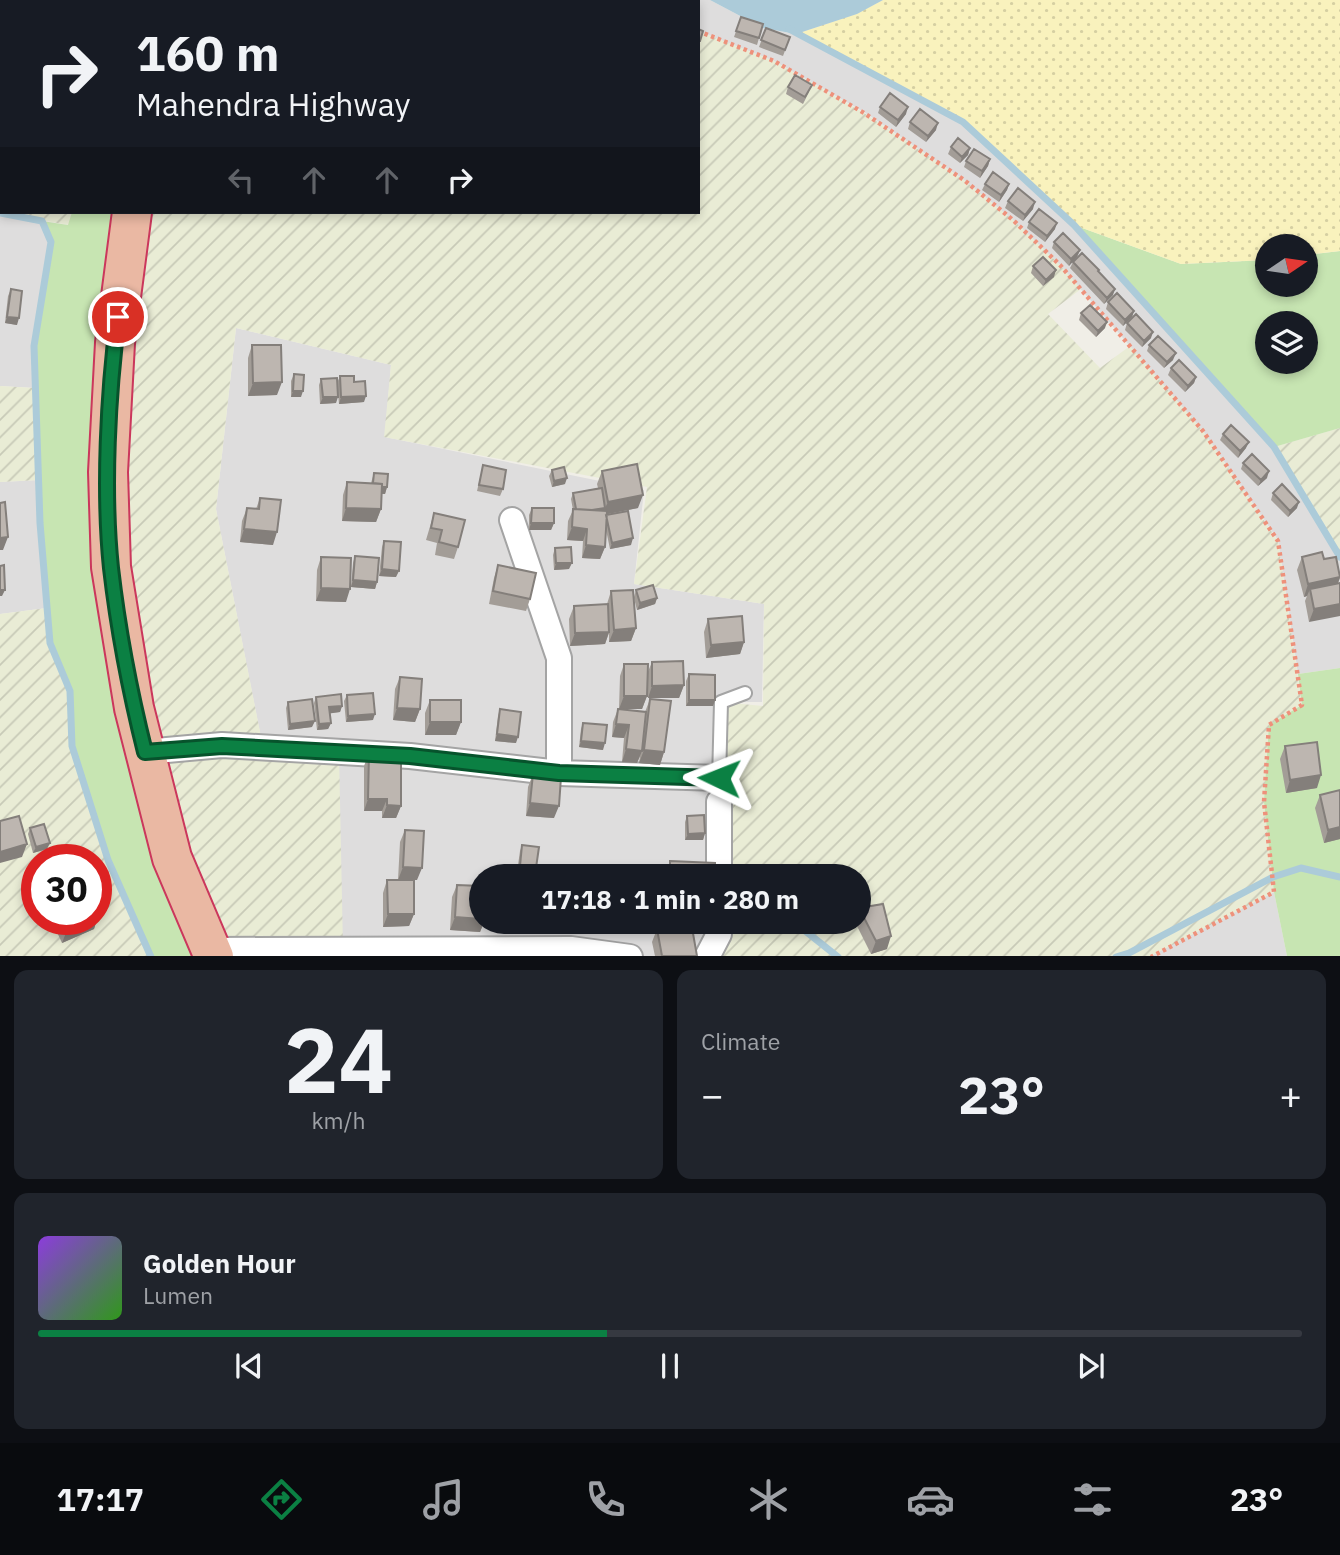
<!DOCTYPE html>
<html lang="en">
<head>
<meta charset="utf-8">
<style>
	:root { --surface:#171b24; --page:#20242c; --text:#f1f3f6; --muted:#9ea1a6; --line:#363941; --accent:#0b8043 }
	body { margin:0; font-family:"IBM Plex Sans",sans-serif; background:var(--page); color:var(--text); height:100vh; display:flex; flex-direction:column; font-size:26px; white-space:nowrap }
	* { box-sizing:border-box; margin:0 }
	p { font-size:23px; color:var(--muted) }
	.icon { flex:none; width:38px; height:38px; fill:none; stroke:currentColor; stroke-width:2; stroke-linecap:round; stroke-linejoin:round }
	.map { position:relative; height:956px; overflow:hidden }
	.details { display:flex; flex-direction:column; gap:14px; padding:14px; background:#0d0f14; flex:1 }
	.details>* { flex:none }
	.hud { position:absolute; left:0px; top:0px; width:700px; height:214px; box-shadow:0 4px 10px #0003; background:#171b24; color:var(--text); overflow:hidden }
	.needle { width:46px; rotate:77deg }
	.fabs { position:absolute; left:1255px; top:234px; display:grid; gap:14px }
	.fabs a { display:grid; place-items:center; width:63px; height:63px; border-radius:50%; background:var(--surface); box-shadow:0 4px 10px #0003; font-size:35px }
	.speed { position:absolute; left:21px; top:844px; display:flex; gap:14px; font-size:35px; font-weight:700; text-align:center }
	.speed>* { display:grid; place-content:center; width:91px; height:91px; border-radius:50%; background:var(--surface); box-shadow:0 4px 10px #0003; line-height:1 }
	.speed .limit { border:10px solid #d22; background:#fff; color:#111 }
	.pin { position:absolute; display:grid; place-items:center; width:60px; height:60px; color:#fff; margin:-30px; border:4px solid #fff; border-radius:50%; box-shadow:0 2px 7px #0007 }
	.me { position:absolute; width:77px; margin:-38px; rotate:272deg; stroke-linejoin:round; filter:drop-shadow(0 0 5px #0008) }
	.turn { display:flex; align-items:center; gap:24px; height:147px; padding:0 21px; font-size:32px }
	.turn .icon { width:91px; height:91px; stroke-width:2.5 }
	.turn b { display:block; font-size:49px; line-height:60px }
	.lanes { display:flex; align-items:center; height:66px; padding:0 21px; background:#0003; justify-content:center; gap:35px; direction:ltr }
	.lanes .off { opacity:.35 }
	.big { font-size:52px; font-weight:700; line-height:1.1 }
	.details .tile { flex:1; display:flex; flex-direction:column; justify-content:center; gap:10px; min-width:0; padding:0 24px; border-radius:14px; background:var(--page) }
	.details .dial { align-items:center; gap:0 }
	.dial b { font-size:91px; line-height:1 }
	.song { display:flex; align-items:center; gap:21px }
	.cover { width:84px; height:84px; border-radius:10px; background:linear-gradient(135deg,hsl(270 70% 55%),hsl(110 70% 35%)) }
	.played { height:7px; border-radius:4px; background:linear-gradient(90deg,var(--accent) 45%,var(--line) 45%) }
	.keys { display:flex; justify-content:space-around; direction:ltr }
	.heat { display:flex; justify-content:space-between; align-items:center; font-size:38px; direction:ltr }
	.details .tiles { flex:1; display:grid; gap:14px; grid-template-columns:1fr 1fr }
	.tile:last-child { grid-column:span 2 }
	.trip { position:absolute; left:469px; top:864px; width:402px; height:70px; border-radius:35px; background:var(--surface); box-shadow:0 4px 10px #0003; font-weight:700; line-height:70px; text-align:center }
	.tabs { display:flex; height:112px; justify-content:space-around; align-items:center; background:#090b0e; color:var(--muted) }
	.tabs .icon { width:49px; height:49px }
	.tabs .on { color:var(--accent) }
	.tabs b { font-size:32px; color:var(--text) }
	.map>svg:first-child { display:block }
	.residential { fill:#dedddd }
	.farmland { fill:url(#farmland-furrows); fill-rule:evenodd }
	.grass { fill:#c7e5b2; fill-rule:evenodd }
	.sand { fill:url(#sand-dots) }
	.water { fill:#accbd9 }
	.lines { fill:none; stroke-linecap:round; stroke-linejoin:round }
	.stream { stroke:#accbd9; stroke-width:7 }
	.service-casing { stroke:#a4a4a4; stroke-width:16 }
	.minor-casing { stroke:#a4a4a4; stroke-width:28 }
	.trunk-casing { stroke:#cb375c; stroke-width:42 }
	.path { stroke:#ee917b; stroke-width:4.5; stroke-dasharray:3.5 3.5; stroke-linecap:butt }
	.service { stroke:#fff; stroke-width:12 }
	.minor { stroke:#fff; stroke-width:24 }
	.trunk { stroke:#eab8a3; stroke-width:38 }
	.wall { fill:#a39d97 }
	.shaded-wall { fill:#847f7b }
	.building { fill:#bdb6b0; stroke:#847f7b; stroke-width:2 }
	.route-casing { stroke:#07532c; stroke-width:18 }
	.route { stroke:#0b8043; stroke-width:12 }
</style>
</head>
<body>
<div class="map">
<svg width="1340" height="957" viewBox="0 0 1340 957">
	<defs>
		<pattern id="farmland-furrows" width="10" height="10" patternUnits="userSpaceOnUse" patternTransform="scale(1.75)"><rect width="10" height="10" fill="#e9ecd5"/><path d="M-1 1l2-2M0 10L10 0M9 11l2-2" fill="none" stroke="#c8cab7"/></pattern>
		<pattern id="sand-dots" width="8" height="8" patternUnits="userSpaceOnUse" patternTransform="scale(1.75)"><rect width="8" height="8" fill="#f9f2bd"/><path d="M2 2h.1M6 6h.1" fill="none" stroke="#d5cfa2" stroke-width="1.8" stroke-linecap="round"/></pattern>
	</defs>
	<rect width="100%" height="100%" fill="#f0eee7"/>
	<!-- residential -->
	<path class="residential" d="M613 0H710L763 28 796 34 963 122 1074 225 1274 447 1340 557V668L1298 674 1278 540 1203 431 1060 265 1013 220 964 180 864 112 774 61 698 31V2Z
		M0 213 42 221 51 242 34 346 35 388 0 386Z
		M236 328 391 365 385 437 644 490 634 584 764 604 762 702H722L719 877H481V922H719L707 956H571L343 948 263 748 216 509Z
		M39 480 47 608 0 614V482Z
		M1274 892 1287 956 1151 957 1157 952Z"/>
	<!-- farmland -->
	<path class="farmland" d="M0 0H101L2 2V212H72L69 225 0 213Z
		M169 0H613L619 2H169Z
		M698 31 774 61 864 113 964 180 1013 220 1060 265 1081 289 1048 314 1100 368 1130 346 1203 431 1278 541 1302 705 1264 802 1274 892 1151 956H707L719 922H859V877H719L721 702 763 706 764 604 634 584 647 487 384 437 391 365 236 328 216 509 263 747 339 752 343 948 214 956 111 567 132 212H698Z
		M0 386 35 388 39 480 0 482Z
		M1340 428V557L1274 447Z
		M47 608 50 643 70 691 72 746 108 860 151 956H0V614ZM37 859H96V919H37Z"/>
	<!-- grass -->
	<path class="grass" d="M72 212H132L111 567 214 956H151L108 860 72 746 70 691 50 643 40 523 34 346 51 242 42 221 68 225Z
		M1074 225 1181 264 1267 260V285H1306V255L1340 251V428L1274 447ZM1267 324H1306V362H1267Z
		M1340 668V956H1287L1274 892 1264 802 1269 725 1302 705 1298 674Z"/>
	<!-- sand -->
	<path class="sand" d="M883 0H1340V251L1306 255V247H1267V260L1181 264 1074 225 963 122 796 34 856 14Z"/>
	<!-- water -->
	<path class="water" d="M710 0H883L857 14 796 34 763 28Z"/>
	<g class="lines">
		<!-- stream -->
		<path class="stream" d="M789 29 963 122 1074 225 1274 447 1340 557
			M0 213 42 221 51 242 34 346 40 523 50 643 70 691 72 746 108 860 151 957
			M794 922 838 957
			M1116 957 1129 953 1273 877 1301 868 1340 877"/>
		<defs>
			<path id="service" d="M719 781 721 702 745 693"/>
			<path id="minor" d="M512 520 559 658V773
				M145 752 222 745 410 756 559 773 719 778
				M719 877V802
				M211 950 571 949 630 957
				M707 957 719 934V922"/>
			<path id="trunk" d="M169 2V0
				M132 212 115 343 108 472 111 567 134 708 172 858 214 957"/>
		</defs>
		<!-- service casing -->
		<use href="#service" class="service-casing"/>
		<!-- minor casing -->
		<use href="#minor" class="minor-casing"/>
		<!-- trunk casing -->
		<use href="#trunk" class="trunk-casing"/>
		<!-- path -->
		<path class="path" d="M613 0 619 2
			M698 31 774 61 864 113 964 180 1013 220 1060 265 1203 431 1278 541 1302 705 1269 725 1264 802 1274 892 1151 957"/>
		<!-- service -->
		<use href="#service" class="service"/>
		<!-- minor -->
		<use href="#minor" class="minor"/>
		<!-- trunk -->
		<use href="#trunk" class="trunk"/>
	</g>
	<!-- wall -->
	<path class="wall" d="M741 17 763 24 757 45 734 37Z
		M766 28 790 37 783 56 759 47Z
		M788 87 809 92 803 104 786 94Z
		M880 107 906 114 896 127 878 113Z
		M910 122 936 130 926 142 908 129Z
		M951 147 970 148 968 155 960 163 948 154Z
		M990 159 988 166 980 178 964 167 966 161Z
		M985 184H1009L1007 190 999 202 982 190Z
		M1008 201 1033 209 1023 221 1005 208Z
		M1029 222 1055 229 1045 242 1027 228Z
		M1054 242 1080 250 1077 257 1069 266 1052 248Z
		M1073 262 1113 295 1104 304 1070 268Z
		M1033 266 1054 277 1043 286 1031 273Z
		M11 289 17 325 5 323 8 296Z
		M1108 302 1134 311 1132 317 1123 326 1106 309Z
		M1081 313 1105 328 1096 337 1079 320Z
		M1127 323 1151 338 1142 347 1125 330Z
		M252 345 277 395 248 396V358Z
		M1149 345 1173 360 1164 368 1147 351Z
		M1171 368 1196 377 1194 383 1185 392 1168 375Z
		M294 374 301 397H291V381Z
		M340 376 354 382 364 402 339 404 337 383Z
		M321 379 336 403 320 404 319 385Z
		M1223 434 1246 448 1238 458 1220 440Z
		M1243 463 1267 478 1258 486 1241 469Z
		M483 465 503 489 500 496 477 491Z
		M552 470 565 484 552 487 549 476Z
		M602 471 638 508 607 514 606 515 631 545 610 549 606 530 605 547 600 559 582 558 583 541 567 540 568 521 573 510 571 499 573 493 598 488 597 484Z
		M374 473 387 487 385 494H381V509L376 522 342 521 343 495 347 482 371 483Z
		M1273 493 1297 508 1288 517 1271 500Z
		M260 498 273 545 240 542 242 521 247 508 256 509Z
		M532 508 554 523 551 530H529V515Z
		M434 513 458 547 454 559 435 555 437 543 426 540Z
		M384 541 396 577 379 576 382 547Z
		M555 548 569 569 554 570 553 555Z
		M355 556 377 582 375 589 351 587 353 563Z
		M321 557 346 602 316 601 317 570Z
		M1302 557 1324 559 1340 578 1338 583 1309 622 1305 601 1307 596 1304 597 1297 570Z
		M498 565 530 599 526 611 489 604 494 578Z
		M636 590 657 598 655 604 637 610 634 598 636 628 631 641 609 642V633L605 644 570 646 569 619 574 606 607 604 611 591 634 597Z
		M708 619 744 642 740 654 706 658 704 632Z
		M652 662 684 685 679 698H648L647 677V696L642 709H619L620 676 624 664 647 674Z
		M689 674 715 700 713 706H686V681Z
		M400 677 420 709 415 722 393 720 395 689Z
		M347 695 373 720 346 722 344 701Z
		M316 697 342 706 340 712 329 713 331 723 328 729 317 730 314 703Z
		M650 699 664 752 660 765 639 763 640 756 637 763 622 762 624 738 612 737 613 722 618 709 645 712Z
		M430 700 461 722 456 735H425V713Z
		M288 702 312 727 288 730 286 708Z
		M500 709 516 743 495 741 498 716Z
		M583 723 603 750 579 747 581 729Z
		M1285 746 1317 788 1286 793 1280 759Z
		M369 753 401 806 396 818H382V811H364V766Z
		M533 774 554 818 526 816 528 787Z
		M1320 795 1340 839 1324 843 1315 808Z
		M687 816 705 833 703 840H685V822Z
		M30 828 47 849 33 853 28 834Z
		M405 830 417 880H414V914L409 926 383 927V893L387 880H398L400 842Z
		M522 845 536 868 534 875 517 872 520 851Z
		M670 861 715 877H666Z
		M457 885 481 922H484L480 932 450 930 452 897Z
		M859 908 887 949 871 954 855 922H859Z
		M98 916 94 929 62 943 51 919H96Z
		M657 929 697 956H655L652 942Z"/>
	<!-- shaded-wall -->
	<path class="shaded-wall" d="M908 107 906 114 896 127 898 120Z
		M938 123 936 130 926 142 928 136Z
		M970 148 968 155 960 163 962 157Z
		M990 159 988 166 980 178 982 171Z
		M1009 184 1007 190 999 202 1001 195Z
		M1035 202 1033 209 1023 221 1025 215Z
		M1057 223 1055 229 1045 242 1047 236Z
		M1080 250 1077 257 1069 266 1071 259Z
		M1056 270 1054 277 1043 286 1046 280Z
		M1115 289 1113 295 1104 304 1107 298Z
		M1134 311 1132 317 1123 326 1125 320Z
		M7 317 19 318 17 325 5 323Z
		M1107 322 1105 328 1096 337 1098 331Z
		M1153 332 1151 338 1142 347 1144 341Z
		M1176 353 1173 360 1164 368 1167 362Z
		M1196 377 1194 383 1185 392 1188 386Z
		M282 382 277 395 248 396 253 383Z
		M293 391H303L301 397H291Z
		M366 396 364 402 339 404 341 397Z
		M323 397H338L336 403 320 404Z
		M1249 442 1246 448 1238 458 1240 451Z
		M1269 471 1267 478 1258 486 1261 480Z
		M567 478 565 484 552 487 554 481Z
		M373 487H387L385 494 371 493Z
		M643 495 638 508 603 515 576 512 605 508 608 502Z
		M1299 502 1297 508 1288 517 1290 511Z
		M346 508 381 509 376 522 342 521Z
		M531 523H554L551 530H529Z
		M572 527 587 529 583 541 567 540Z
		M244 529 277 532 273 545 240 542Z
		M8 537 3 550H0V538Z
		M633 538 631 545 610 549 612 543Z
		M586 545 605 547 600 559 582 558Z
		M556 563H572L569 569 554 570Z
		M382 569 399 571 396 577 379 576Z
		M1340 577 1336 589H1310L1307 596 1304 597 1308 584Z
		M353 580 377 582 375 589 351 587Z
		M321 588 350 589 346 602 316 601Z
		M0 590H5L2 596H0Z
		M657 598 655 604 637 610 640 603Z
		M1340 604V616L1309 622 1314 609Z
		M636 628 631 641 609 642 614 630Z
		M609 632 605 644 570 646 575 633Z
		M744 642 740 654 706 658 711 645Z
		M684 685 679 698H648L652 686Z
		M624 696H647L642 709H619Z
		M689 700H715L713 706H686Z
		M342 706 340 712 326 714 329 707Z
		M397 708 420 709 415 722 393 720Z
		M375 714 373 720 346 722 348 716Z
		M315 721 312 727 288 730 290 724Z
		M430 722H461L456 735H425Z
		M331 723 328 729 317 730 319 724Z
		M616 724 629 725 624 738 612 737Z
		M497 734 518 737 516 743 495 741Z
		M581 741 605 743 603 750 579 747Z
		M626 749 642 751 637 763 622 762Z
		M644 750 664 752 660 765 639 763Z
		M1321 775 1317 788 1286 793 1290 780Z
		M368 799H387L382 811H364Z
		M530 803 559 806 554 818 526 816Z
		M387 805 401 806 396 818H382Z
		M1340 827V839L1324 843 1328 830Z
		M705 833 703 840H685L688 834Z
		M50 843 47 849 33 853 36 847Z
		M27 844 22 857 0 863V852Z
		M403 867 422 868 417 880H398Z
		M388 914H414L409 926 383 927Z
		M98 916 94 929 62 943 67 930 92 919H96V917Z
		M455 917 481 919V922H484L480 932 450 930Z
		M519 922H549L547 929 518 927Z
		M564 922H581L579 928H562Z
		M585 922H628L625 932 583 930Z
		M891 936 887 949 871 954 876 941Z"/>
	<!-- building -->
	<path class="building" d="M741 17 763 24 759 38 736 31Z
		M766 28 790 37 785 50 761 40Z
		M698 29 703 31 700 41H698Z
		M795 75 812 85 805 97 788 87Z
		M890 93 908 107 898 120 880 107Z
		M920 109 938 123 928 136 910 122Z
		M958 138 970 148 962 157 951 147Z
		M974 149 990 159 982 171 966 161Z
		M993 172 1009 184 1001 195 985 184Z
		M1018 188 1035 202 1025 215 1008 201Z
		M1039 209 1057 223 1047 236 1029 222Z
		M1063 233 1080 250 1071 259 1054 242Z
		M1082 253 1099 270 1098 271 1115 289 1107 298 1073 262Z
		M1043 257 1056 270 1046 280 1033 266Z
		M11 289 22 291 19 318 7 317Z
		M1117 293 1134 311 1125 320 1108 302Z
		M1090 305 1107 322 1098 331 1081 313Z
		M1136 314 1153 332 1144 341 1127 323Z
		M1158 336 1176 353 1167 362 1149 345Z
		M252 345H281L282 382 253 383Z
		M1179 360 1196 377 1188 386 1171 368Z
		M294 374 304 375 303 391H293Z
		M340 376H354V382L365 381 366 396 341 397Z
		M337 378 338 397H323L321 379Z
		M1231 425 1249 442 1240 451 1223 434Z
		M1252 454 1269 471 1261 480 1243 463Z
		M637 464 643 495 608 502 602 471Z
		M483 465 506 470 503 489 479 485Z
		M564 467 567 478 554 481 552 470Z
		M374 473 388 474 387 487H382V484L373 483Z
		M347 482 382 484 381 509 346 508Z
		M1282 484 1299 502 1290 511 1273 493Z
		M602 488 605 508 592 510 576 509 573 493Z
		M260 498 281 500 277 532 244 529 247 508 259 509Z
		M5 502 8 537 0 538V503Z
		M532 508H554V523H531Z
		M573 509 607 511 605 547 586 545 587 529 572 527Z
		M628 511 633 538 612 543 606 515Z
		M434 513 465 520 458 547 439 542 442 530 431 528Z
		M384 541 401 542 399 571 382 569Z
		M571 547 572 563H556L555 548Z
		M1322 552 1324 559 1336 557 1340 577 1308 584 1302 557Z
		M355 556 379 558 377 582 353 580Z
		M321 557 351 558 350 589 321 588Z
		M4 565 5 590H0V566Z
		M498 565 536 573 530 599 493 591Z
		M1340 583V604L1314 609 1310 589Z
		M653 585 657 598 640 603 636 590Z
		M633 590 636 628 614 630 611 591Z
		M608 604 609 632 575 633 574 606Z
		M742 616 744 642 711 645 708 619Z
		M683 661 684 685 652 686V662Z
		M624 664H648L647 696H624Z
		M689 674 715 675V700H689Z
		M400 677 422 679 420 709 397 708Z
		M373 693 375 714 348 716 347 695Z
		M341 694 342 706 329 707 331 723 319 724 316 697Z
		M312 699 315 721 290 724 288 702Z
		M650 699 671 701 664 752 644 750Z
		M430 700H461V722H430Z
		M500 709 521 712 518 737 497 734Z
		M618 709 646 712 642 751 626 749 629 725 616 724Z
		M583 723 607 725 605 743 581 741Z
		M1317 742 1321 775 1290 780 1285 746Z
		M369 753H401V806L387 805V799H368Z
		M533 774 561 777 559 806 530 803Z
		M1340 790V827L1328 830 1320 795Z
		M704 815 705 833 688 834 687 816Z
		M19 816 27 844 0 852V821Z
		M44 824 50 843 36 847 30 828Z
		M405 830 424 831 422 868 403 867Z
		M522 845 539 847 536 868 520 866Z
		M670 861 715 863V877H670Z
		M387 880H414V914H388Z
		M457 885 481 886V919L455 917Z
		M883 904 891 936 876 941 859 908Z
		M61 919H92L67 930Z
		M691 922 697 956H662L657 929Z"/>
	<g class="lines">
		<defs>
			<path id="route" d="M118 317C108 394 103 491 111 568 118 629 130 692 145 752L222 746 410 756 559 773 719 778"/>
		</defs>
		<!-- route casing -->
		<use href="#route" class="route-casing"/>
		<!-- route -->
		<use href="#route" class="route"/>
	</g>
</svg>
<div class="fabs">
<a><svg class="needle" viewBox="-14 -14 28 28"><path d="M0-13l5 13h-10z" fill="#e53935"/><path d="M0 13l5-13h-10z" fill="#9ea1a6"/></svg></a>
<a><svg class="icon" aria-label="layers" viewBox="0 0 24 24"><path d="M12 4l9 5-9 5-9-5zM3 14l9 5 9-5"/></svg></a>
</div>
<div class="speed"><div class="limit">30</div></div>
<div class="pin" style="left:118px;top:317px;background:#d93025"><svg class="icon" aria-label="arrive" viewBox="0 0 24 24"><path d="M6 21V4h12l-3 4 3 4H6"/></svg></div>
<svg class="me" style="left:719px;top:778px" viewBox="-20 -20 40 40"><path d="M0-17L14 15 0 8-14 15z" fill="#0b8043" stroke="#fff" stroke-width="4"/></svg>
<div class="trip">17:18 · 1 min · 280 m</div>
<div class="hud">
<div class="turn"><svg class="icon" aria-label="right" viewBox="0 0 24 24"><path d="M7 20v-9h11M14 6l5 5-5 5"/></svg><div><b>160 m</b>Mahendra Highway</div></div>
<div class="lanes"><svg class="icon off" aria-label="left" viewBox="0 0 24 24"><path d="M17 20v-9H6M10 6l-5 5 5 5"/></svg><svg class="icon off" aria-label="ahead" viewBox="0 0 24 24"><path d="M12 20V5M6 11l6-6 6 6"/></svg><svg class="icon off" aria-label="ahead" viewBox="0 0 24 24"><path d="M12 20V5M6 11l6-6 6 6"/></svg><svg class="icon" aria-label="right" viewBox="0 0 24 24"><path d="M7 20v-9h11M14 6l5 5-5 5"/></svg></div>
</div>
</div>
<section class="details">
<div class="tiles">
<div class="tile dial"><b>24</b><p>km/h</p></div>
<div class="tile"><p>Climate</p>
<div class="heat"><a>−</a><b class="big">23°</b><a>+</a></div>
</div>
<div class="tile">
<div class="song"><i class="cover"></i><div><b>Golden Hour</b><p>Lumen</p></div></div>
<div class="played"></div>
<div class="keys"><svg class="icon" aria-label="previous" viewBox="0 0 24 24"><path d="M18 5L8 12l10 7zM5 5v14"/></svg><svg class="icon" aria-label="pause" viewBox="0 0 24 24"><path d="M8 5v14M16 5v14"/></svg><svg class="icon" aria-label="next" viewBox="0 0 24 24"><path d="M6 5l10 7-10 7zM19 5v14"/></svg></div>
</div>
</div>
</section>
<nav class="tabs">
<b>17:17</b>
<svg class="icon on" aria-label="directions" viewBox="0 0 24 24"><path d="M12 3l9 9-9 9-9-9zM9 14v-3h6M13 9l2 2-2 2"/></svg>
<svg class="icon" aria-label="music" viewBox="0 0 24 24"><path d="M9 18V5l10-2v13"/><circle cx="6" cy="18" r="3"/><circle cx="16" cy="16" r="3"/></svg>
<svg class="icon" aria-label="phone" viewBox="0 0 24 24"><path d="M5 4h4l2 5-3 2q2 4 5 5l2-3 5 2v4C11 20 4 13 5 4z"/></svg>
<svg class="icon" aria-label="climate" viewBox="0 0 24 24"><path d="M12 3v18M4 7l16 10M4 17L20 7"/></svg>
<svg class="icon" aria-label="car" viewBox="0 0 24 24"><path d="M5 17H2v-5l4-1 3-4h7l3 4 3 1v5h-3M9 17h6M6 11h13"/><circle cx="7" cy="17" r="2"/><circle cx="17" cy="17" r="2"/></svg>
<svg class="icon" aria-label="filters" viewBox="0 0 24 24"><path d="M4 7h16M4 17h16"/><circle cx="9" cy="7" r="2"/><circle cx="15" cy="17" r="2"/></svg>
<b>23°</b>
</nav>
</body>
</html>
